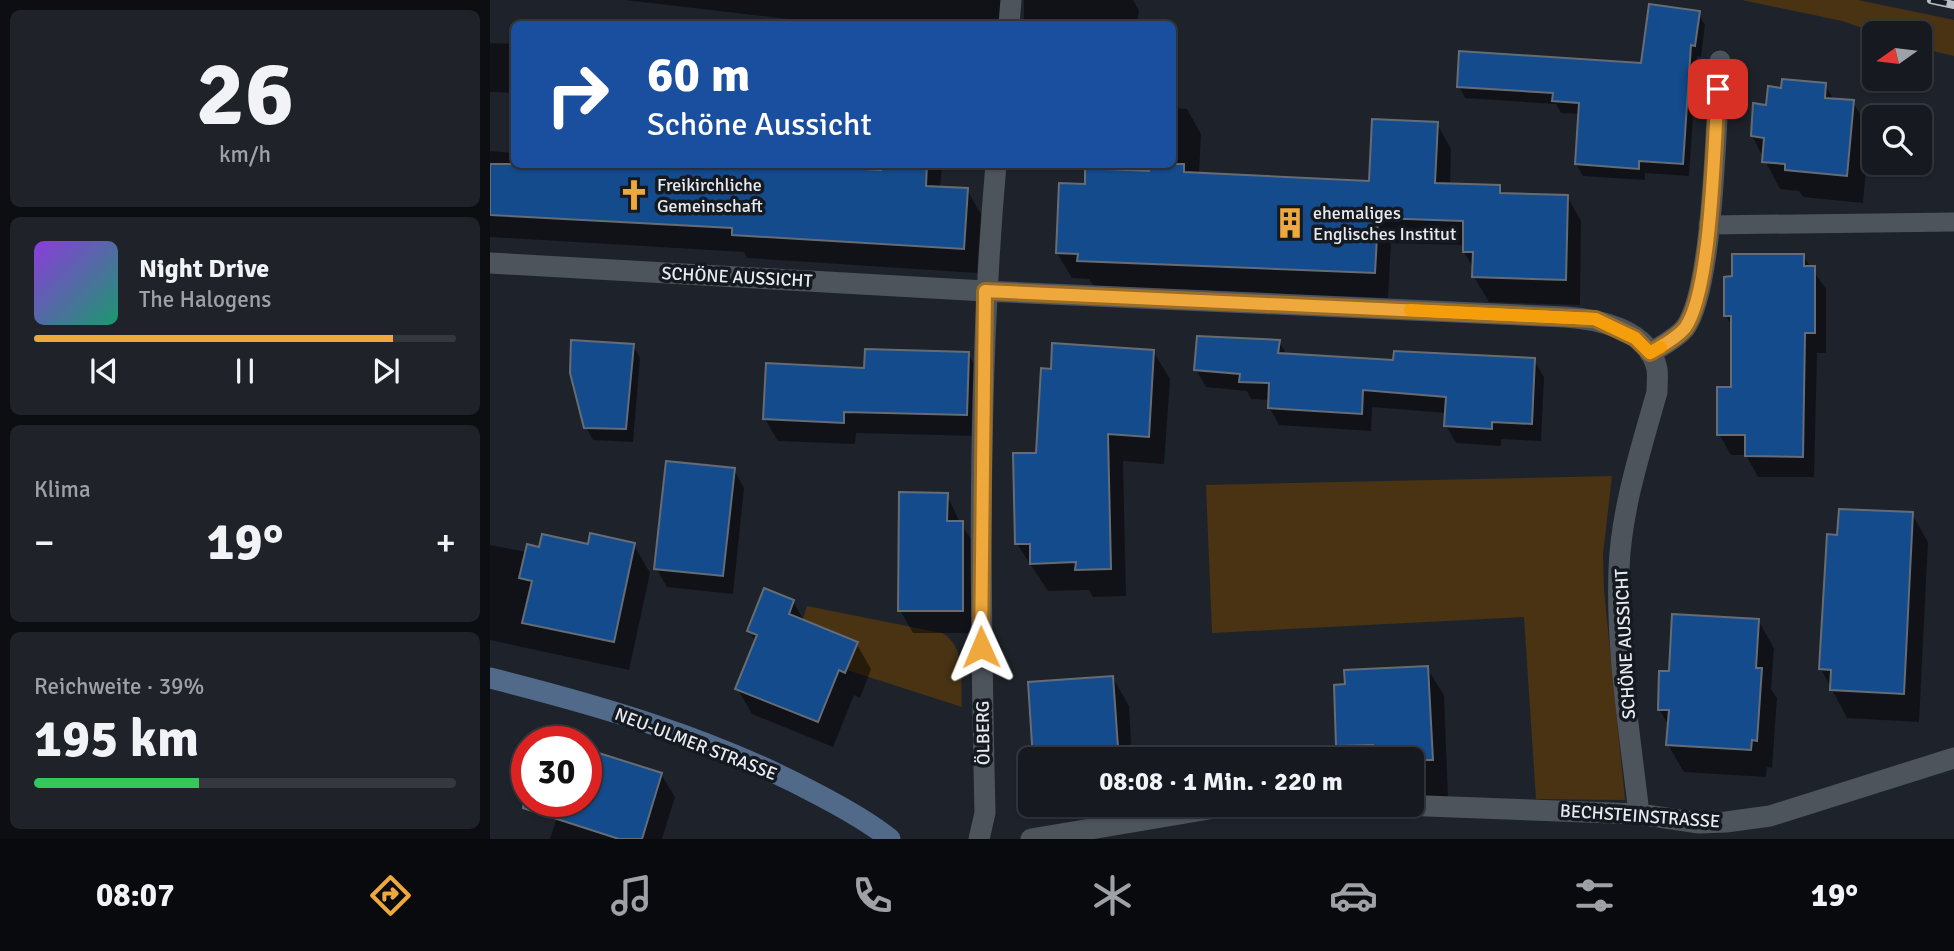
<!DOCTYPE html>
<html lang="de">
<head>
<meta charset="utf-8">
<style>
	:root { --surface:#161a20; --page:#1f2329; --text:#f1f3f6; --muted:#9ea1a5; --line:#35383e; --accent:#eea83c }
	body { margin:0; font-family:Signika,sans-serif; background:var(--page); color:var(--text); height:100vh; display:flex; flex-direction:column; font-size:26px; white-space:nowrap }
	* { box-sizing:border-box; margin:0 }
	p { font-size:23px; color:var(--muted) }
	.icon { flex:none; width:38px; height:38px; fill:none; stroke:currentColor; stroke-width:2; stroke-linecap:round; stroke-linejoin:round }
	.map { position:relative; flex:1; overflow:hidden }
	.side { display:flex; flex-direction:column; gap:10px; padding:10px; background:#0c0e12; width:490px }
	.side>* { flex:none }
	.hud { position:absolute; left:21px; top:21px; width:665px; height:147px; border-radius:10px; box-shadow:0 2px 5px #0004,0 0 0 2px var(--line); background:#1a4fa0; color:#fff; overflow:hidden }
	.needle { width:46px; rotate:256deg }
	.tools { position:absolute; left:1372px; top:21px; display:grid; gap:14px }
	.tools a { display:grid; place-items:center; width:70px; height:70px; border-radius:10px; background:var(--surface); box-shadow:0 2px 5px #0004,0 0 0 2px var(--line); font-size:35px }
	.speed { position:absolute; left:21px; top:726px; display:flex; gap:14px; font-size:35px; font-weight:700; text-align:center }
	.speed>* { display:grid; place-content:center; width:91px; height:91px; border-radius:50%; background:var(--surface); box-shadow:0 2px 5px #0004,0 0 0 2px var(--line); line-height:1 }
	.speed .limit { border:10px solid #d22; background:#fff; color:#111 }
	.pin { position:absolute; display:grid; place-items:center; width:60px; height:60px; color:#fff; margin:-30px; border-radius:14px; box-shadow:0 4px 10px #0006 }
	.me { position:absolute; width:77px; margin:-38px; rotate:359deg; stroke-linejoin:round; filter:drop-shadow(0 0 5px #0008) }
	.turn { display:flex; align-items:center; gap:24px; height:147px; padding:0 21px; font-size:32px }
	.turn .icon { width:91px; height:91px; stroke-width:2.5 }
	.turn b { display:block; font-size:49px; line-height:60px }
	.big { font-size:52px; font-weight:800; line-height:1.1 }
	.side .tile { flex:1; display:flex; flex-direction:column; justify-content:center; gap:10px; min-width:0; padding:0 24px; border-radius:10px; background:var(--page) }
	.side .dial { align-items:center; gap:0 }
	.dial b { font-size:91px; line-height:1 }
	.song { display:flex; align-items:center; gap:21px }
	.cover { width:84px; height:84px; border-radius:10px; background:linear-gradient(135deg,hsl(270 70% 55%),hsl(160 70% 35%)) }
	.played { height:7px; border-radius:4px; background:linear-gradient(90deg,var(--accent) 85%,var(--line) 85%) }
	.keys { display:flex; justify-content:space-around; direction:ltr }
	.heat { display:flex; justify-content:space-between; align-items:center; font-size:38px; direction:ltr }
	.charge { height:10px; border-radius:5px; background:linear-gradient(90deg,#34c759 39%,var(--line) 0) }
	.trip { position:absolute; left:528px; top:747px; width:406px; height:70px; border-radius:10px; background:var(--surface); box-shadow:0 2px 5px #0004,0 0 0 2px var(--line); font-weight:800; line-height:70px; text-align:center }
	.menu { display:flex; height:112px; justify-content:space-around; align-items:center; background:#090a0d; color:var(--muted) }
	.menu .icon { width:49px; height:49px }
	.menu .on { color:var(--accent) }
	.menu b { font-size:32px; color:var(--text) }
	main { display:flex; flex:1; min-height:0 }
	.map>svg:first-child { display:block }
	.green { fill:#493313 }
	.shadow { fill:#0007 }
	.building { fill:#134b8c; stroke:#666c75; stroke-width:2 }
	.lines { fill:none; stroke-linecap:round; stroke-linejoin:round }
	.service { stroke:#4d545c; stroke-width:19 }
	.minor { stroke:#4d545c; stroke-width:21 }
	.secondary { stroke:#516a8a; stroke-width:21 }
	.rail-casing { stroke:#babec4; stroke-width:8 }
	.rail { stroke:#151a21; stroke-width:5; stroke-dasharray:16; stroke-linecap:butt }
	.route-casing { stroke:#9b6d27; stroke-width:18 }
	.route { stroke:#eea83c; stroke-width:12 }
	.slow { stroke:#f59e0b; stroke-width:12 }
	.labels { text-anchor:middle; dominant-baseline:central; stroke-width:7; stroke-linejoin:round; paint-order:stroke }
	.poi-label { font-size:18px; fill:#e7ebf0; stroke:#151a21; text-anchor:start }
	.street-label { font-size:18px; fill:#e7ebf0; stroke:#151a21 }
</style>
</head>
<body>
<main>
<section class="side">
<div class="tile dial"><b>26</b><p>km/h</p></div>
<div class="tile">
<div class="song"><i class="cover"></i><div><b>Night Drive</b><p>The Halogens</p></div></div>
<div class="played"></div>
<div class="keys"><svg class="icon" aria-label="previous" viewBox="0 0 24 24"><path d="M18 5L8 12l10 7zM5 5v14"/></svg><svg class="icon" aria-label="pause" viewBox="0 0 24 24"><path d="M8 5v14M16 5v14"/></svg><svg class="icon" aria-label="next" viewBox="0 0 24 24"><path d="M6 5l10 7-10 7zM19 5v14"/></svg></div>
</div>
<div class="tile"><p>Klima</p>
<div class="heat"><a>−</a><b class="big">19°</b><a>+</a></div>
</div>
<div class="tile"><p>Reichweite · 39%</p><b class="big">195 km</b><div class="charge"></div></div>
</section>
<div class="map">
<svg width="1464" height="839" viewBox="0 0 1464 839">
	<rect width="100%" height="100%" fill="#1e232b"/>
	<!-- green -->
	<path class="green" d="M1252 0H1368L1464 20V56L1430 48V33H1387L1352 21Z
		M1122 476 1113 554 1114 590 1135 800 1046 799 1034 617 722 633 716 485Z
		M317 606 452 633C477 647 470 681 472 707L357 670 368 641 313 619Z"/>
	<!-- shadow -->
	<path class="shadow" d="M135 0H514L515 24H341Z
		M534 0H643L649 10 647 24H534Z
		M1208 13 1215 25 1211 57 1207 56 1199 176 1155 173V180L1093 176 1086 164 1090 114 1071 113 1066 104 975 98 969 86 1152 64Z
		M0 43 24 44V93L0 92Z
		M1335 85 1344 100 1363 102 1379 130 1373 203 1313 197 1309 191 1290 189 1262 136 1278 107 1293 90Z
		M682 108 697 109 711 134 709 174 881 183 947 124 961 149 960 185 1009 187 1013 195 1077 196 1091 221 1090 305 999 302 984 277V269L974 252V245L901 243 898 298 604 286 599 279 582 278 567 253 596 186 661 173 682 164Z
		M0 151 24 153V164L392 172 393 164H452L450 188 477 190 491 214 487 273 257 258 254 252 0 237Z
		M1313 256 1336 289V353H1327L1324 477H1268L1256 455H1241L1229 434 1243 389V328L1236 316Z
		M789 342 797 355 905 362 1044 360 1054 377 1051 441 1011 439V446L966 443 956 426 957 413 882 407 881 431 789 425 779 407 780 400 761 399 757 391 716 387 706 370Z
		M143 345 150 358 143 442 103 440 96 427Z
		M663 351 680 379 674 464 633 461 636 596 603 597 599 590 558 591 527 544 562 371Z
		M478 353 490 375 488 436 366 433 365 444 288 441 275 419 376 370Z
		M244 470 254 488 243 594 177 587 166 568Z
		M457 495 470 523 486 546 485 633H423L410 610Z
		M1422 514 1438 542 1429 722 1357 718 1331 669 1349 537Z
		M0 545 37 552 144 545 160 573 139 670 0 640Z
		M303 601 315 623 366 643 381 669 370 698 364 695 343 747 262 714 247 688 266 642 259 631Z
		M1268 620 1284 648 1281 689 1287 698 1282 768 1277 767 1276 777 1194 772 1178 745 1179 726 1169 709Z
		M937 668 954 695 958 797 922 798V760H856L848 746Z
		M623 678 639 706 642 760H545Z
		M171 774 185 797 172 839H60L72 802H96Z"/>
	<!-- building -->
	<path class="building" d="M1159 4 1210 11 1205 46 1201 45 1193 164 1149 161V169L1085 164 1089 103 1062 101 1063 93 967 87 969 51 1151 63Z
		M1292 79 1336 83 1335 98 1364 100 1357 176 1295 170V164L1272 162 1274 138 1261 136 1263 103 1276 105 1278 86 1291 88Z
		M882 119 948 122 945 183 1010 185V193L1078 195 1076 280 982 277 983 252H973V221L888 218 885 273 587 261 588 254 566 253 569 183 595 184V168L659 171 660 164H694V172L879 181Z
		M0 164H289L391 170V164H437L436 186 478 188 474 249 242 235V228L0 215Z
		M1242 254H1314V266H1325V333H1315L1313 457 1255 456V435H1227V387H1241V316H1234V277L1242 276Z
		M707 336 790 340 788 353 903 360 904 351 1045 358 1042 424 1002 422V429L954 426 956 397 873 390 872 414 778 408 779 383 749 382 750 374 704 370Z
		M81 340 144 344 136 429 94 428 80 373Z
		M562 343 664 350 659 437 618 434 621 569 585 570 586 562 540 564V544H525L523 453H546L551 368 561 369Z
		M375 349 479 352 477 415 354 412V423L273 419 276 363 374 368Z
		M176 461 245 468 233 576 164 569Z
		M409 492 458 493 457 521H473V611H408Z
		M1349 509 1423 512 1414 694 1340 690 1341 670 1329 669 1337 534 1347 535Z
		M100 533 145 543 124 642 32 623 42 581 29 578 37 544 49 547 52 534 98 544Z
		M274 588 304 600 299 614 368 642 355 673 349 670 328 722 245 689 267 635 257 631Z
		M1182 614 1269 619 1266 668H1272L1267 741 1262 740 1261 750 1176 745 1179 710H1168L1169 671H1179Z
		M938 666 943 760H883V745L846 746 844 685 855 684 854 670Z
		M623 676 628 747 591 750V758L543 760 538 682Z
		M96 749 172 773 152 839H129L33 808 34 802H96Z"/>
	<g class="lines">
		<!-- service -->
		<path class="service" d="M1218 225 1464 222"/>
		<!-- minor -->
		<path class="minor" d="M519 24 521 0
			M0 263 495 291 1075 317C1108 319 1159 329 1167 369 1168 376 1167 385 1167 392 1151 449 1131 510 1129 569 1126 651 1140 734 1149 814
			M1160 353C1171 346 1186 339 1195 328 1224 289 1226 117 1230 61
			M910 805 1149 814 1209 823 1236 822 1280 816 1464 758
			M489 839 495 813C490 597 487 380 506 164
			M541 839 743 805"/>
		<!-- secondary -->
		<path class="secondary" d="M0 678C112 706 225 739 327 794 352 807 378 821 400 839"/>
		<defs>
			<path id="rail" d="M1441 0 1464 5"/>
		</defs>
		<!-- rail casing -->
		<use href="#rail" class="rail-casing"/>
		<!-- rail -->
		<use href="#rail" class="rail"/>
	</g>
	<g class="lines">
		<defs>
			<path id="route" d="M491 647 495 291 1105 319 1145 338 1160 353C1171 346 1186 339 1195 328 1222 291 1224 140 1228 89"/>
		</defs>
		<!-- route casing -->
		<use href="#route" class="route-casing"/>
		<!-- route -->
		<use href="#route" class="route"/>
		<!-- slow -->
		<path class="slow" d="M920 310 1105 319 1145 338 1160 353 1171 347"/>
	</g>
	<!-- icons -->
	<defs>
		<symbol id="church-bare" viewBox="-9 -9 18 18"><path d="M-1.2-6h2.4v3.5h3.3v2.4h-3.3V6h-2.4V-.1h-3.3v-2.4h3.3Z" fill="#eea83c" stroke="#151a21" stroke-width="2.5" paint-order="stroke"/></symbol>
		<symbol id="building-bare" viewBox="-9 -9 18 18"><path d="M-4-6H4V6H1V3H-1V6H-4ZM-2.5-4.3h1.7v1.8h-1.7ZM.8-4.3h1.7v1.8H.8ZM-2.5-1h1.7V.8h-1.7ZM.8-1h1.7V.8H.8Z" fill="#eea83c" stroke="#151a21" stroke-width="2.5" paint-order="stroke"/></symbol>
	</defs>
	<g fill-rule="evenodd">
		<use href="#church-bare" x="122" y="173" width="44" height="44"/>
		<use href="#building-bare" x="778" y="201" width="44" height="44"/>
	</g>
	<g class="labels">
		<!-- poi labels -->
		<g class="poi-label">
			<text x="167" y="185">Freikirchliche<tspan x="167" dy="21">Gemeinschaft</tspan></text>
			<text x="823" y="213">ehemaliges<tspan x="823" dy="21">Englisches Institut</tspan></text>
		</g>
		<!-- street labels -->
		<g class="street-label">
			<text transform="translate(247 277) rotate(3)">SCHÖNE AUSSICHT</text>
			<text transform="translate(1135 644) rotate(-93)">SCHÖNE AUSSICHT</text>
			<text transform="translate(493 733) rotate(-91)">ÖLBERG</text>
			<text transform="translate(206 744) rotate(21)">NEU-ULMER STRASSE</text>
			<text transform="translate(1150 816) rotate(4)">BECHSTEINSTRASSE</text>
		</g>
	</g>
</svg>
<div class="tools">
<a><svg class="needle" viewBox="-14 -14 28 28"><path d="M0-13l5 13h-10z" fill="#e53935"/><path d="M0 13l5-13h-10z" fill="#9ea1a5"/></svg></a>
<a><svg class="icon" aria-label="search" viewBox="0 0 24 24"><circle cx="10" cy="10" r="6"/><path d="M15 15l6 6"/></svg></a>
</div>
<div class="speed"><div class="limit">30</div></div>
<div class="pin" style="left:1228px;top:89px;background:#d93025"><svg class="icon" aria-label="arrive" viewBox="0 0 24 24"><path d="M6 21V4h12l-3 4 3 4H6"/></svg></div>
<svg class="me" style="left:491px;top:647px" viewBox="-20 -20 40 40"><path d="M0-17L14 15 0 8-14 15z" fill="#eea83c" stroke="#fff" stroke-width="4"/></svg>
<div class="trip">08:08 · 1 Min. · 220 m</div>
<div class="hud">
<div class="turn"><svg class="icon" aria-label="right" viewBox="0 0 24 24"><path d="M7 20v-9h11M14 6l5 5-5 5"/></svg><div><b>60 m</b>Schöne Aussicht</div></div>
</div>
</div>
</main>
<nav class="menu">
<b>08:07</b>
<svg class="icon on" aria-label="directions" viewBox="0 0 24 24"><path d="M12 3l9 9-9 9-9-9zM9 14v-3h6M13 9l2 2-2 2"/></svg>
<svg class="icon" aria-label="music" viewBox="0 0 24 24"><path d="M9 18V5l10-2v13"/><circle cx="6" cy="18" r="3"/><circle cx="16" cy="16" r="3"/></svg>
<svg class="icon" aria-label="phone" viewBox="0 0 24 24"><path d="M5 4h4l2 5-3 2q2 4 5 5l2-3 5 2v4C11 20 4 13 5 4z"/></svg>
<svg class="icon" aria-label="climate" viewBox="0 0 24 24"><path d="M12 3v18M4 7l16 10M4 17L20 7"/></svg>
<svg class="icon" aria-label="car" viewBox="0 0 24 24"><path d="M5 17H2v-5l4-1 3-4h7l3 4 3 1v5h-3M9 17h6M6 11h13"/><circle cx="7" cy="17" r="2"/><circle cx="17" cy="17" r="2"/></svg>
<svg class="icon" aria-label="filters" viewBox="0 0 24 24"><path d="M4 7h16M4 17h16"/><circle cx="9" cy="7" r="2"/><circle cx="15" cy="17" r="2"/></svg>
<b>19°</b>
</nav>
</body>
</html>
